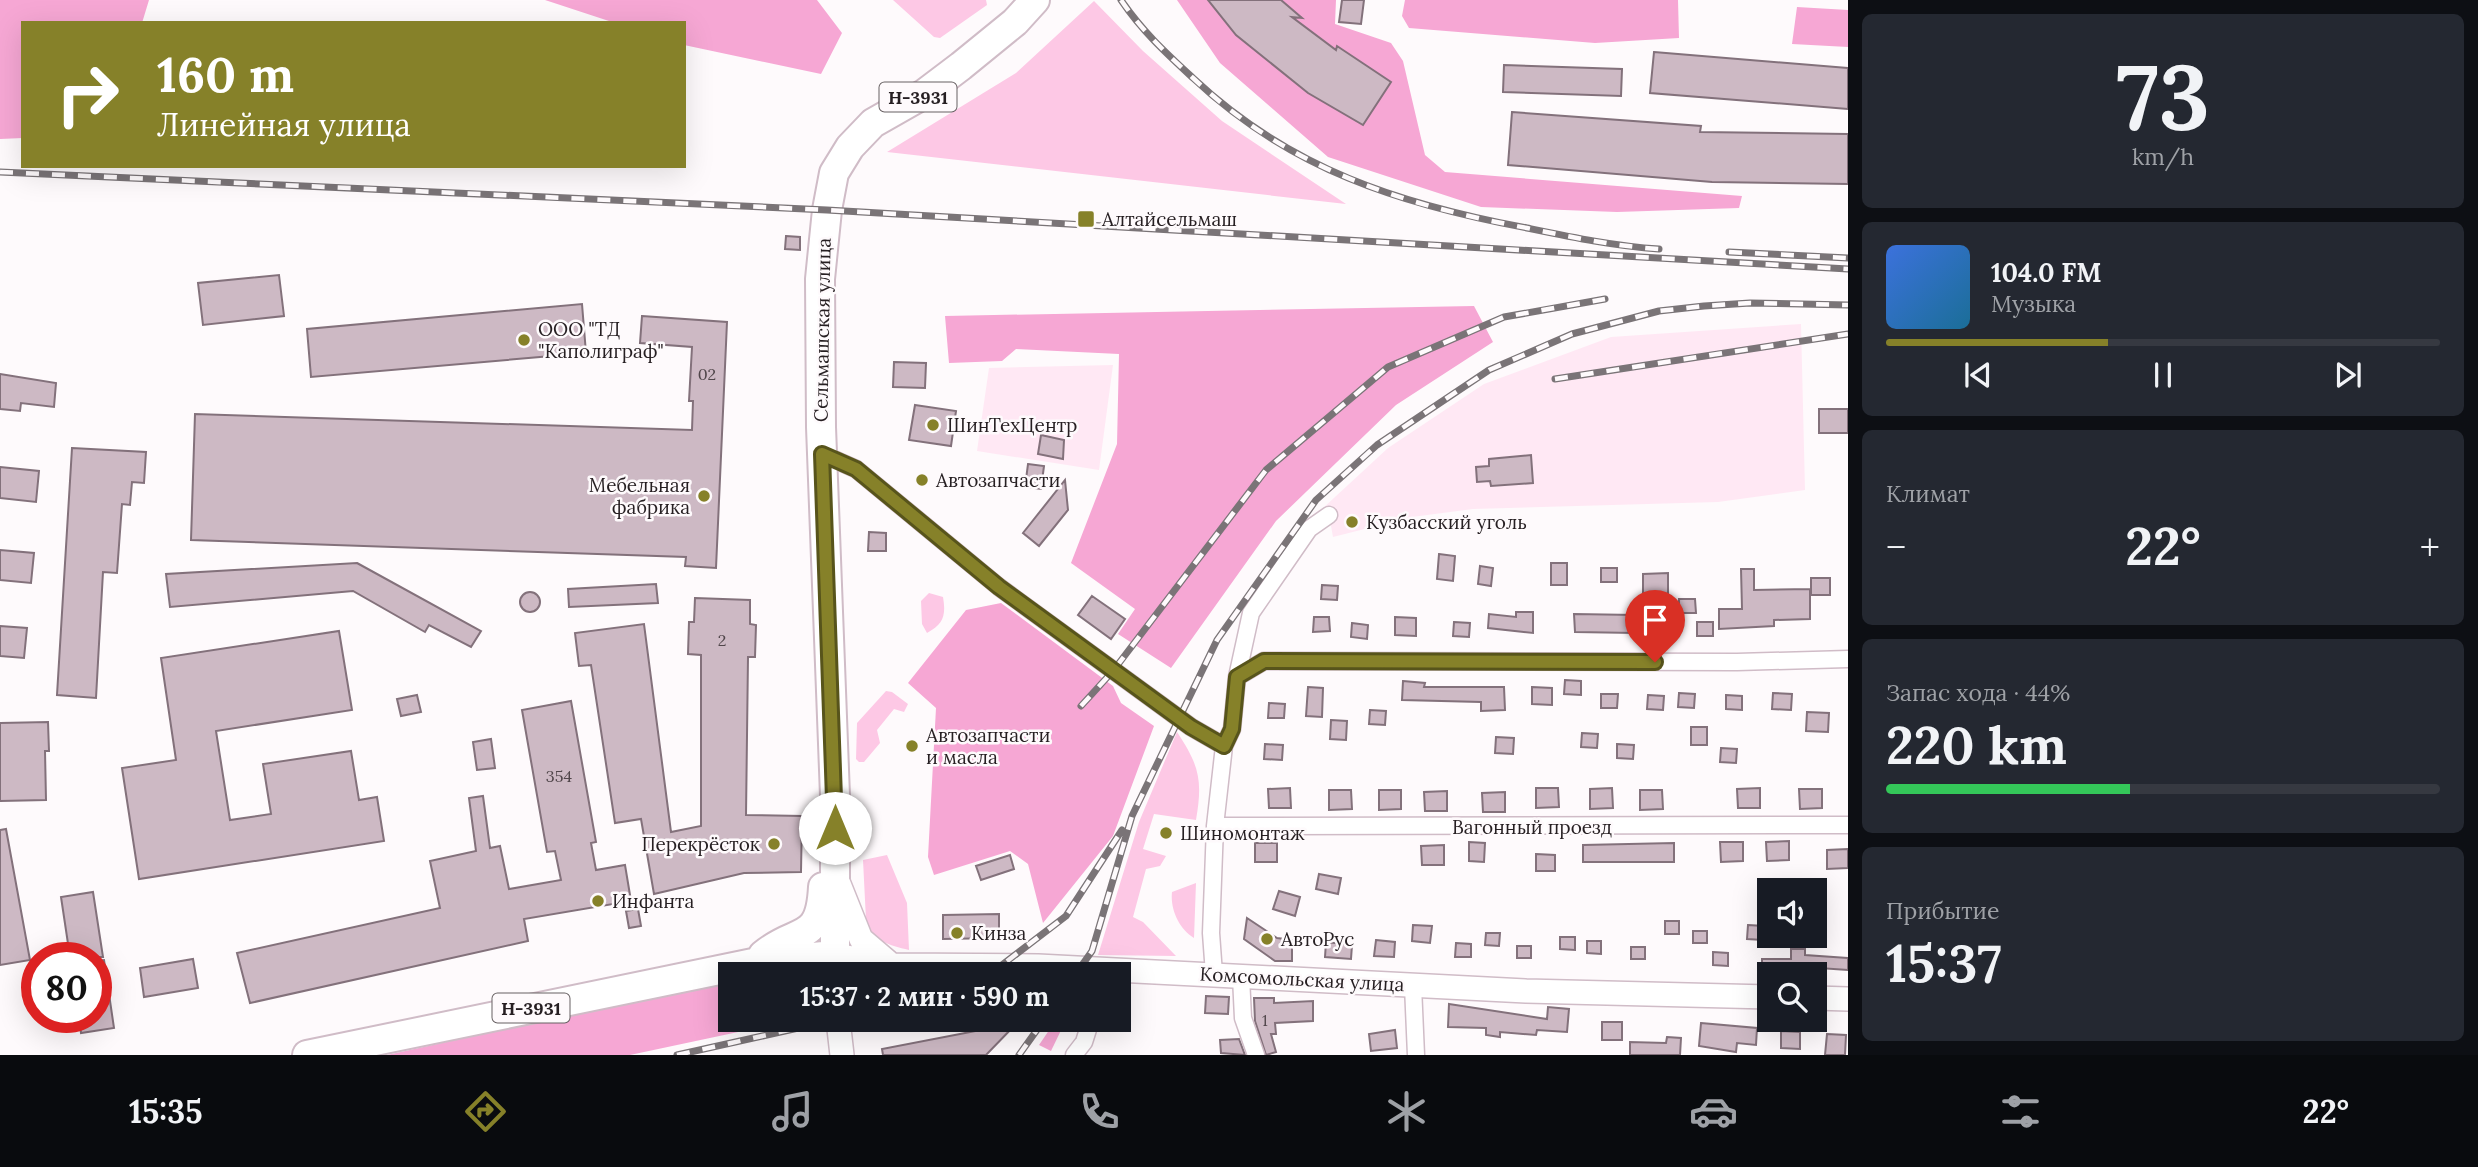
<!DOCTYPE html>
<html lang="ru">
<head>
<meta charset="utf-8">
<style>
	:root { --surface:#171b24; --page:#242831; --text:#f1f3f6; --muted:#9ea1a6; --line:#363941; --accent:#868129 }
	body { margin:0; font-family:Lora,serif; background:var(--page); color:var(--text); height:100vh; display:flex; flex-direction:column; font-size:26px; white-space:nowrap }
	* { box-sizing:border-box; margin:0 }
	p { font-size:23px; color:var(--muted) }
	.icon { flex:none; width:38px; height:38px; fill:none; stroke:currentColor; stroke-width:2; stroke-linecap:round; stroke-linejoin:round }
	.map { position:relative; flex:1; overflow:hidden }
	.side { display:flex; flex-direction:column; gap:14px; padding:14px; background:#0d0f14; width:630px }
	.side>* { flex:none }
	.guide { position:absolute; left:21px; top:21px; width:665px; height:147px; border-radius:0px; box-shadow:0 7px 28px #0002; background:#868129; color:#fff; overflow:hidden }
	.buttons { position:absolute; left:1757px; top:878px; display:grid; gap:14px }
	.buttons a { display:grid; place-items:center; width:70px; height:70px; border-radius:0px; background:var(--surface); box-shadow:0 7px 28px #0002; font-size:35px }
	.speed { position:absolute; left:21px; top:942px; display:flex; gap:14px; font-size:35px; font-weight:700; text-align:center }
	.speed>* { display:grid; place-content:center; width:91px; height:91px; border-radius:50%; background:var(--surface); box-shadow:0 7px 28px #0002; line-height:1 }
	.speed .limit { border:10px solid #d22; background:#fff; color:#111 }
	.pin { position:absolute; display:grid; place-items:center; width:60px; height:60px; color:#fff; margin:-72px -30px; border-radius:50% 50% 50% 0; rotate:-45deg; box-shadow:0 0 7px #0007 }
	.pin .icon { rotate:45deg }
	.me { position:absolute; width:77px; margin:-38px; rotate:0deg; stroke-linejoin:round; filter:drop-shadow(0 0 5px #0008) }
	.turn { display:flex; align-items:center; gap:24px; height:147px; padding:0 21px; font-size:32px }
	.turn .icon { width:91px; height:91px; stroke-width:2.5 }
	.turn b { display:block; font-size:49px; line-height:60px }
	.big { font-size:52px; font-weight:700; line-height:1.1 }
	.side .card { flex:1; display:flex; flex-direction:column; justify-content:center; gap:10px; min-width:0; padding:0 24px; border-radius:10px; background:var(--page) }
	.side .dial { align-items:center; gap:0 }
	.dial b { font-size:91px; line-height:1 }
	.song { display:flex; align-items:center; gap:21px }
	.cover { width:84px; height:84px; border-radius:10px; background:linear-gradient(135deg,hsl(220 70% 55%),hsl(200 70% 35%)) }
	.played { height:7px; border-radius:4px; background:linear-gradient(90deg,var(--accent) 40%,var(--line) 40%) }
	.keys { display:flex; justify-content:space-around; direction:ltr }
	.heat { display:flex; justify-content:space-between; align-items:center; font-size:38px; direction:ltr }
	.charge { height:10px; border-radius:5px; background:linear-gradient(90deg,#34c759 44%,var(--line) 0) }
	.trip { position:absolute; left:718px; top:962px; width:413px; height:70px; border-radius:0px; background:var(--surface); box-shadow:0 7px 28px #0002; font-weight:700; line-height:70px; text-align:center }
	.dock { display:flex; height:112px; justify-content:space-around; align-items:center; background:#090b0e; color:var(--muted) }
	.dock .icon { width:49px; height:49px }
	.dock .active { color:var(--accent) }
	.dock b { font-size:32px; color:var(--text) }
	main { display:flex; flex:1; min-height:0 }
	.map>svg:first-child { display:block }
	.built { fill:#ffe8f4 }
	.green { fill:#fdc8e5 }
	.forest { fill:#f6a7d4 }
	.building { fill:#cdb9c4; stroke:#83717b; stroke-width:2 }
	.lines { fill:none; stroke-linecap:round; stroke-linejoin:round }
	.minor-casing { stroke:#d0bcc7; stroke-width:19 }
	.secondary-casing { stroke:#d0bcc7; stroke-width:26 }
	.trunk-casing { stroke:#d0bcc7; stroke-width:32 }
	.minor { stroke:#fff; stroke-width:16 }
	.secondary { stroke:#fff; stroke-width:23 }
	.trunk { stroke:#fff; stroke-width:28 }
	.rail-casing { stroke:#7a7477; stroke-width:7 }
	.rail { stroke:#fefafc; stroke-width:4.5; stroke-dasharray:13; stroke-linecap:butt }
	.route-casing { stroke:#57541b; stroke-width:18 }
	.route { stroke:#868129; stroke-width:12 }
	.poi-dot { fill:#868129; stroke:#fefafc; stroke-width:2.5 }
	.labels { text-anchor:middle; dominant-baseline:central; stroke-width:5; stroke-linejoin:round; paint-order:stroke }
	.number-label { font-size:16px; fill:#50464a }
	.shield { fill:#fefafc; stroke:#676163; stroke-width:2 }
	.shield-label { font-size:18px; font-weight:bold; fill:#261f22 }
	.poi-label { font-size:19px; fill:#261f22; stroke:#fefafc; text-anchor:start }
	.street-label { font-size:19px; fill:#261f22; stroke:#fefafc }
</style>
</head>
<body>
<main>
<div class="map">
<svg width="1848" height="1055" viewBox="0 0 1848 1055">
	<rect width="100%" height="100%" fill="#fefafc"/>
	<!-- built -->
	<path class="built" d="M1801 324 1805 490 1718 502 1473 509 1412 517 1333 537 1329 515 1322 509 1388 448 1484 384 1611 337Z
		M1113 365 1099 470 977 451 989 368Z"/>
	<!-- green -->
	<path class="green" d="M893 0H986L987 5 940 38 934 37Z
		M1094 1 1143 51 1222 121 1346 204 887 152 1016 73Z
		M929 593 943 597C946 615 944 624 927 633L922 624 921 601Z
		M886 691 892 692 908 704 904 712 894 709 877 730 880 743 864 762H859L856 759 857 723Z
		M1177 732C1199 765 1203 780 1196 820L1154 814 1143 849 1166 856 1160 866 1146 869 1133 917 1143 922 1176 956 1098 955 1139 822Z
		M887 855 907 903 909 950C889 945 873 942 866 920L863 860Z
		M1196 883 1194 938C1179 929 1170 909 1172 892Z
		M862 1020H906L860 1031Z"/>
	<!-- forest -->
	<path class="forest" d="M0 0H149L142 23H23V138L0 139Z
		M545 0H817L842 33 821 74 684 45V23H615Z
		M1177 0H1336L1335 24 1391 43 1403 61 1425 155 1445 172 1742 196 1739 208 1617 212 1481 207 1328 157 1220 63Z
		M1405 0H1678L1679 38 1595 43 1409 28 1402 16Z
		M1797 7 1848 10V47L1792 44Z
		M1474 306 1493 342 1396 405 1276 521 1171 668 1118 634 1135 609 1071 563 1117 444 1119 354 1016 349 1002 361 949 363 945 316Z
		M1001 603 1113 686 1121 703 1154 726 1113 836 1043 923 1028 864 1010 851 934 875 928 857 936 708 908 683 966 610Z
		M730 980V1020H774L776 1024 630 1055H387Z
		M1056 1020H1066L1051 1051 1039 1045Z"/>
	<!-- building -->
	<path class="building" d="M1208 0H1281L1302 18 1292 17 1336 50 1337 46 1391 82 1363 125 1308 93 1236 35Z
		M1342 0H1364L1361 24 1339 22Z
		M1654 52 1848 68V109L1650 93Z
		M1504 65 1622 69 1621 96 1503 92Z
		M1512 112 1701 126 1700 132 1848 134V184L1712 182 1508 165Z
		M786 236 800 237V250L785 249Z
		M279 275 284 316 203 325 198 283Z
		M582 304 586 353 311 377 307 329Z
		M642 316 727 322 716 568 685 566 686 557 191 540 195 414 692 430 693 401H689L692 347 640 343Z
		M894 362 926 363 925 388 893 387Z
		M0 374 56 383 54 407 21 403 20 411 0 409Z
		M915 405 956 411 951 446 909 440Z
		M1819 409H1848V433H1819Z
		M1041 435 1064 440 1063 459 1038 454Z
		M72 448 146 452 144 483 132 482 130 505 122 504 117 573 103 572 96 698 57 695Z
		M1531 455 1533 483 1491 486 1490 481 1477 482 1476 467 1489 466V459Z
		M1028 464 1044 466 1041 489 1025 487Z
		M0 467 39 471 36 502 0 498Z
		M1065 480 1068 510 1039 546 1023 533Z
		M869 532 886 533V551H868Z
		M0 550 34 553 31 583 0 580Z
		M1439 554 1455 556 1453 581 1437 579Z
		M357 563 481 631 471 647 429 625 425 632 353 591 170 607 166 574Z
		M1551 563H1567V585H1551Z
		M1480 566 1493 568 1491 586 1478 584Z
		M1601 568H1617V582H1601Z
		M1741 569H1754V590L1810 589V619L1774 620V626L1719 629V609H1742Z
		M1668 573V595L1643 596V574Z
		M1811 578H1830V595H1811Z
		M656 584 658 603 569 607 568 589Z
		M1322 585 1338 586 1337 600 1321 599Z
		M520 602a10 10 0 1 1 20 0a10 10 0 1 1-20 0Z
		M1092 596 1125 619 1111 639 1078 615Z
		M695 598 750 600V624L756 625 755 657H748L746 815 802 816 801 872 744 873 654 894 641 819 615 823 591 665 579 666 575 633 644 624 671 832 701 826V655L688 654 689 622H694Z
		M1679 599H1695L1696 613H1679Z
		M1516 612H1533V633L1488 628 1489 614 1516 617Z
		M1574 614 1635 615V633L1575 632Z
		M1314 617H1329L1330 631 1313 632Z
		M1395 617 1416 618V636L1395 635Z
		M1454 622 1470 623 1469 637 1453 636Z
		M1697 622H1713V636H1697Z
		M1352 623 1368 625 1367 639 1351 637Z
		M0 626 27 628 24 658 0 656Z
		M339 631 352 710 216 731 230 820 271 814 263 764 351 751 359 800 377 797 384 841 139 879 122 768 176 760 161 658Z
		M1565 680 1581 681V695L1564 694Z
		M1403 681 1425 683 1424 687H1504L1505 710 1481 711V702L1402 700Z
		M1308 687 1323 688 1322 717 1306 716Z
		M1532 687 1552 688V705L1532 704Z
		M1679 693 1695 694 1694 708 1678 707Z
		M1773 693 1792 694 1791 710 1772 709Z
		M1601 694H1618L1617 708H1601Z
		M417 695 421 712 401 716 397 699Z
		M1648 695 1664 696 1663 710 1647 709Z
		M1726 695 1742 696V710L1726 709Z
		M571 701 596 842 591 843 596 870 625 865 631 901 524 919 528 941 250 1003 237 953 440 908 430 861 476 851 469 798 483 796 490 848 500 846 509 889 561 880 555 851 547 852 522 710Z
		M1269 703 1285 704 1284 718H1268Z
		M1370 710 1386 711 1385 725 1369 724Z
		M1807 712 1829 713 1828 732 1806 731Z
		M1331 720 1347 721 1346 740 1330 739Z
		M48 722 49 751H45L46 800 0 801V723Z
		M1691 727H1707V745H1691Z
		M1582 733 1598 734 1597 748 1581 747Z
		M1496 737 1514 738 1513 754 1495 753Z
		M491 739 495 768 477 770 473 742Z
		M1265 744 1283 745 1282 760 1264 759Z
		M1617 744 1634 745 1633 759 1617 758Z
		M1721 748 1737 749 1736 763 1720 762Z
		M1290 788 1291 808H1269L1268 789Z
		M1536 788H1558L1559 807 1536 808Z
		M1612 788 1613 808 1590 809V789Z
		M1760 788V808H1738L1737 789Z
		M1799 789H1822V808L1800 809Z
		M1329 790H1351L1352 809 1329 810Z
		M1379 790H1401V809L1379 810Z
		M1640 790H1662L1663 809 1640 810Z
		M1447 791V811H1425L1424 792Z
		M1505 792V812H1483L1482 793Z
		M6 829 30 960 0 965V830Z
		M1789 841V860L1767 861 1766 842Z
		M1469 842 1485 843 1484 862 1469 861Z
		M1720 842H1743V861L1721 862Z
		M1255 843H1277V862H1255Z
		M1674 843V862H1583V845Z
		M1444 845V865H1422L1421 846Z
		M1848 849V868L1827 869V850Z
		M1536 854 1555 855V871H1536Z
		M1010 855 1014 869 981 880 976 866Z
		M1319 874 1341 878 1338 894 1316 889Z
		M1279 891 1300 897 1295 916 1273 909Z
		M93 892 103 957H70L61 897Z
		M638 909 641 926 629 928 626 911Z
		M999 914V938L943 939V915Z
		M1247 918 1277 938 1292 940V961H1275L1244 939Z
		M1665 921H1679V934H1665Z
		M1413 925 1432 926 1430 943 1412 941Z
		M1748 925 1764 926 1763 940 1747 939Z
		M1693 931H1707V943H1693Z
		M1486 933H1500L1499 946 1485 945Z
		M1560 937H1575V950L1560 949Z
		M1376 940 1395 942 1394 957 1374 956Z
		M1587 941H1601V954L1587 953Z
		M1326 942 1352 945 1351 959 1325 957Z
		M1456 943 1471 944V957H1455Z
		M1517 946H1531V958H1517Z
		M1631 947H1645V959H1631Z
		M1791 949H1805V955L1848 958V970L1805 967V972L1762 971V959H1791Z
		M1713 952 1728 953V966L1713 965Z
		M193 959 198 988 144 997 140 968Z
		M104 960 114 1028 81 1033 79 1017H96V961Z
		M1206 996 1229 997 1228 1014 1205 1013Z
		M1254 998H1274V1003L1313 1001V1021L1275 1023 1276 1034H1271L1276 1052 1266 1055 1255 1021Z
		M1449 1004 1547 1019 1548 1007 1569 1009 1567 1032 1537 1030 1536 1035 1500 1032V1037L1486 1035V1028L1448 1027Z
		M1602 1022H1622V1040H1602Z
		M1017 1023 986 1055H883L882 1049Z
		M1701 1023 1757 1028 1756 1045 1737 1043 1736 1052 1699 1046Z
		M1395 1030 1397 1048 1371 1051 1369 1034Z
		M1781 1031 1800 1032V1049L1781 1048Z
		M1827 1034 1846 1035 1845 1055H1825Z
		M1667 1037 1681 1038 1680 1055H1630V1042L1666 1043Z
		M1239 1039 1245 1055 1221 1053 1220 1040Z"/>
	<g class="lines">
		<defs>
			<path id="minor" d="M822 454 856 469 999 587 1191 727 1224 746
				M1237 677 1264 661 1737 662 1848 659
				M1215 826 1848 825
				M1214 974 1211 933 1215 826 1224 746 1232 729 1237 677 1251 613 1309 529 1329 515
				M1241 977 1243 1018 1256 1055
				M1413 986 1416 1055
				M1074 1055 1084 1042 1091 1020"/>
			<path id="secondary" d="M839 884 861 939 888 962
				M836 975 835 955 894 965 1038 966 1526 991 1769 997
				M1815 998 1848 999
				M838 1020 842 1055"/>
			<path id="trunk" d="M763 955C797 926 820 945 823 887
				M307 1055 758 962 835 955V796L821 427 820 279 827 210 834 173 850 147 873 123 924 94 961 66 1015 22 1035 0"/>
		</defs>
		<!-- minor casing -->
		<use href="#minor" class="minor-casing"/>
		<!-- secondary casing -->
		<use href="#secondary" class="secondary-casing"/>
		<!-- trunk casing -->
		<use href="#trunk" class="trunk-casing"/>
		<!-- minor -->
		<use href="#minor" class="minor"/>
		<!-- secondary -->
		<use href="#secondary" class="secondary"/>
		<!-- trunk -->
		<use href="#trunk" class="trunk"/>
		<defs>
			<path id="rail" d="M1121 0C1142 31 1166 53 1193 78 1290 169 1399 204 1527 228 1571 237 1614 246 1659 249
				M0 172 827 210 1848 269
				M1729 252 1848 258
				M1555 379 1848 334
				M1081 706 1113 671 1266 470 1388 367 1504 317 1605 299
				M985 975 998 968 1066 916 1122 830
				M1075 975 1092 951 1132 816 1217 640 1316 500 1377 445 1489 370 1572 334 1659 311 1704 306 1750 303 1848 305
				M677 1055 834 1020
				M1019 1055 1044 1020"/>
		</defs>
		<!-- rail casing -->
		<use href="#rail" class="rail-casing"/>
		<!-- rail -->
		<use href="#rail" class="rail"/>
	</g>
	<g class="lines">
		<defs>
			<path id="route" d="M835 828 822 454 856 469 999 587 1191 727 1224 746 1232 729 1237 677 1264 661 1655 662"/>
		</defs>
		<!-- route casing -->
		<use href="#route" class="route-casing"/>
		<!-- route -->
		<use href="#route" class="route"/>
	</g>
	<!-- markers -->
	<g class="poi-dot">
		<rect x="1077" y="210" width="18" height="18" rx="3.5"/>
		<circle cx="524" cy="340" r="7"/>
		<circle cx="933" cy="425" r="7"/>
		<circle cx="922" cy="480" r="7"/>
		<circle cx="704" cy="496" r="7"/>
		<circle cx="1352" cy="522" r="7"/>
		<circle cx="912" cy="746" r="7"/>
		<circle cx="1166" cy="833" r="7"/>
		<circle cx="774" cy="844" r="7"/>
		<circle cx="598" cy="901" r="7"/>
		<circle cx="957" cy="933" r="7"/>
		<circle cx="1267" cy="939" r="7"/>
	</g>
	<g class="labels">
		<!-- number labels -->
		<g class="number-label">
			<text x="707" y="374">02</text>
			<text x="722" y="640">2</text>
			<text x="559" y="776">354</text>
			<text x="1265" y="1020">1</text>
		</g>
		<!-- shield labels -->
		<g class="shield">
			<rect x="879.5" y="82.5" width="77" height="29" rx="5"/>
			<rect x="492.5" y="993.5" width="77" height="29" rx="5"/>
		</g>
		<g class="shield-label">
			<text x="918" y="97">Н-3931</text>
			<text x="531" y="1008">Н-3931</text>
		</g>
		<!-- poi labels -->
		<g class="poi-label">
			<text x="1102" y="219">Алтайсельмаш</text>
			<text x="538" y="329">ООО "ТД<tspan x="538" dy="22">"Каполиграф"</tspan></text>
			<text x="947" y="425">ШинТехЦентр</text>
			<text x="936" y="480">Автозапчасти</text>
			<text x="690" y="485" text-anchor="end">Мебельная<tspan x="690" dy="22">фабрика</tspan></text>
			<text x="1366" y="522">Кузбасский уголь</text>
			<text x="926" y="735">Автозапчасти<tspan x="926" dy="22">и масла</tspan></text>
			<text x="1180" y="833">Шиномонтаж</text>
			<text x="760" y="844" text-anchor="end">Перекрёсток</text>
			<text x="612" y="901">Инфанта</text>
			<text x="971" y="933">Кинза</text>
			<text x="1281" y="939">АвтоРус</text>
		</g>
		<!-- street labels -->
		<g class="street-label">
			<text transform="translate(822 330) rotate(-89)">Сельмашская улица</text>
			<text x="1532" y="827">Вагонный проезд</text>
			<text transform="translate(1302 979) rotate(3)">Комсомольская улица</text>
		</g>
	</g>
</svg>
<div class="buttons">
<a><svg class="icon" aria-label="sound" viewBox="0 0 24 24"><path d="M4 9h4l5-4v14l-5-4H4zM17 9q2 3 0 6"/></svg></a>
<a><svg class="icon" aria-label="search" viewBox="0 0 24 24"><circle cx="10" cy="10" r="6"/><path d="M15 15l6 6"/></svg></a>
</div>
<div class="speed"><div class="limit">80</div></div>
<div class="pin" style="left:1655px;top:662px;background:#d93025"><svg class="icon" aria-label="arrive" viewBox="0 0 24 24"><path d="M6 21V4h12l-3 4 3 4H6"/></svg></div>
<svg class="me" style="left:835px;top:828px" viewBox="-20 -20 40 40"><circle r="19" fill="#fff"/><path d="M0-13L10 11 0 6-10 11z" fill="#868129"/></svg>
<div class="trip">15:37 · 2 мин · 590 m</div>
<div class="guide">
<div class="turn"><svg class="icon" aria-label="right" viewBox="0 0 24 24"><path d="M7 20v-9h11M14 6l5 5-5 5"/></svg><div><b>160 m</b>Линейная улица</div></div>
</div>
</div>
<section class="side">
<div class="card dial"><b>73</b><p>km/h</p></div>
<div class="card">
<div class="song"><i class="cover"></i><div><b>104.0 FM</b><p>Музыка</p></div></div>
<div class="played"></div>
<div class="keys"><svg class="icon" aria-label="previous" viewBox="0 0 24 24"><path d="M18 5L8 12l10 7zM5 5v14"/></svg><svg class="icon" aria-label="pause" viewBox="0 0 24 24"><path d="M8 5v14M16 5v14"/></svg><svg class="icon" aria-label="next" viewBox="0 0 24 24"><path d="M6 5l10 7-10 7zM19 5v14"/></svg></div>
</div>
<div class="card"><p>Климат</p>
<div class="heat"><a>−</a><b class="big">22°</b><a>+</a></div>
</div>
<div class="card"><p>Запас хода · 44%</p><b class="big">220 km</b><div class="charge"></div></div>
<div class="card"><p>Прибытие</p><b class="big">15:37</b></div>
</section>
</main>
<nav class="dock">
<b>15:35</b>
<svg class="icon active" aria-label="directions" viewBox="0 0 24 24"><path d="M12 3l9 9-9 9-9-9zM9 14v-3h6M13 9l2 2-2 2"/></svg>
<svg class="icon" aria-label="music" viewBox="0 0 24 24"><path d="M9 18V5l10-2v13"/><circle cx="6" cy="18" r="3"/><circle cx="16" cy="16" r="3"/></svg>
<svg class="icon" aria-label="phone" viewBox="0 0 24 24"><path d="M5 4h4l2 5-3 2q2 4 5 5l2-3 5 2v4C11 20 4 13 5 4z"/></svg>
<svg class="icon" aria-label="climate" viewBox="0 0 24 24"><path d="M12 3v18M4 7l16 10M4 17L20 7"/></svg>
<svg class="icon" aria-label="car" viewBox="0 0 24 24"><path d="M5 17H2v-5l4-1 3-4h7l3 4 3 1v5h-3M9 17h6M6 11h13"/><circle cx="7" cy="17" r="2"/><circle cx="17" cy="17" r="2"/></svg>
<svg class="icon" aria-label="filters" viewBox="0 0 24 24"><path d="M4 7h16M4 17h16"/><circle cx="9" cy="7" r="2"/><circle cx="15" cy="17" r="2"/></svg>
<b>22°</b>
</nav>
</body>
</html>
